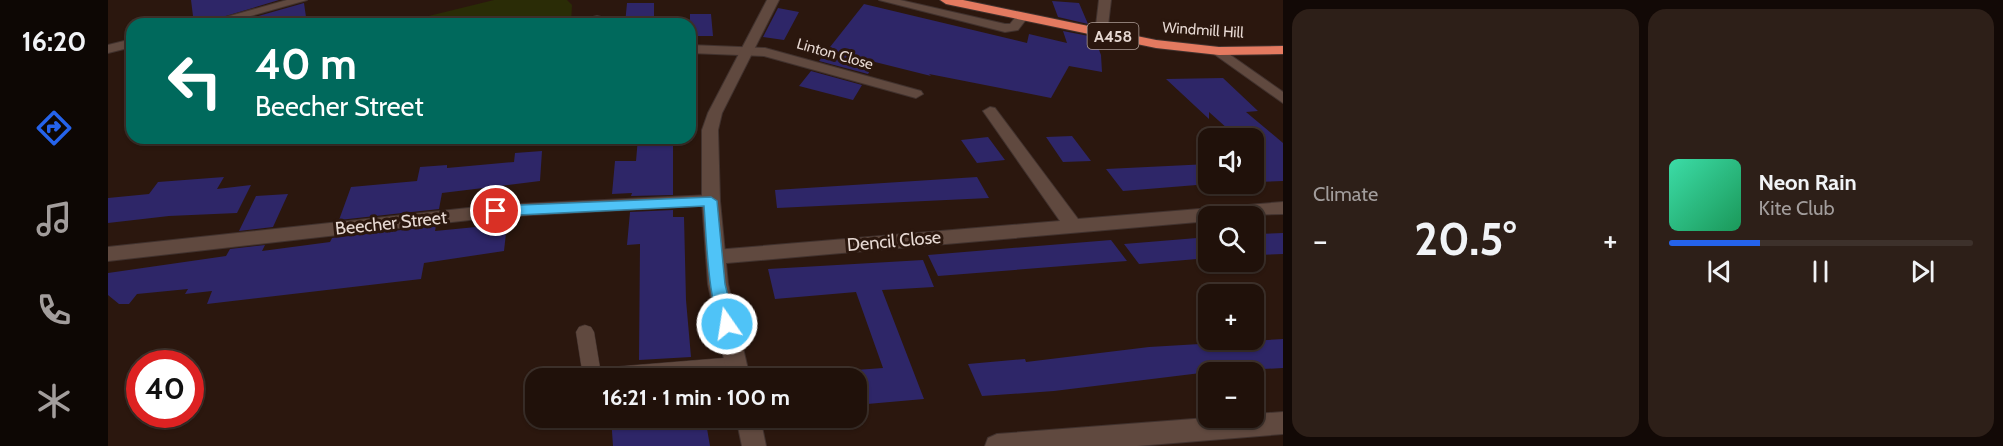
<!DOCTYPE html>
<html lang="en">
<head>
<meta charset="utf-8">
<style>
	:root { --surface:#20110a; --page:#2d1f18; --text:#f1f3f6; --muted:#a29d9c; --line:#3d312b; --accent:#2563eb }
	body { margin:0; font-family:Cabin,sans-serif; background:var(--page); color:var(--text); height:100vh; display:flex; flex-direction:column; font-size:22px; white-space:nowrap }
	* { box-sizing:border-box; margin:0 }
	p { font-size:20px; color:var(--muted) }
	.icon { flex:none; width:33px; height:33px; fill:none; stroke:currentColor; stroke-width:2; stroke-linecap:round; stroke-linejoin:round }
	.map { position:relative; flex:1; overflow:hidden }
	.drawer { display:flex; flex-direction:column; gap:9px; padding:9px; background:#120906; width:720px }
	.drawer>* { flex:none }
	.guide { position:absolute; left:18px; top:18px; width:570px; height:126px; border-radius:18px; box-shadow:0 2px 4px #0004,0 0 0 2px var(--line); background:#00695c; color:#fff; overflow:hidden }
	.tools { position:absolute; left:1090px; top:128px; display:grid; gap:12px }
	.tools a { display:grid; place-items:center; width:66px; height:66px; border-radius:12px; background:var(--surface); box-shadow:0 2px 4px #0004,0 0 0 2px var(--line); font-size:30px }
	.speed { position:absolute; left:18px; top:350px; display:flex; gap:12px; font-size:30px; font-weight:700; text-align:center }
	.speed>* { display:grid; place-content:center; width:78px; height:78px; border-radius:50%; background:var(--surface); box-shadow:0 2px 4px #0004,0 0 0 2px var(--line); line-height:1 }
	.speed .limit { border:9px solid #d22; background:#fff; color:#111 }
	.pin { position:absolute; display:grid; place-items:center; width:51px; height:51px; color:#fff; margin:-26px; border:3px solid #fff; border-radius:50%; box-shadow:0 2px 6px #0007 }
	.me { position:absolute; width:66px; margin:-33px; rotate:347deg; stroke-linejoin:round; filter:drop-shadow(0 0 4px #0008) }
	.turn { display:flex; align-items:center; gap:21px; height:126px; padding:0 30px; font-size:27px }
	.turn .icon { width:78px; height:78px; stroke-width:2.5 }
	.turn b { display:block; font-size:42px; line-height:51px }
	.big { font-size:45px; font-weight:700; line-height:1.1 }
	.drawer .widget { flex:1; display:flex; flex-direction:column; justify-content:center; gap:9px; min-width:0; padding:0 21px; border-radius:18px; background:var(--page) }
	.song { display:flex; align-items:center; gap:18px }
	.cover { width:72px; height:72px; border-radius:9px; background:linear-gradient(135deg,hsl(160 70% 55%),hsl(150 70% 35%)) }
	.played { height:6px; border-radius:3px; background:linear-gradient(90deg,var(--accent) 30%,var(--line) 30%) }
	.keys { display:flex; justify-content:space-around; direction:ltr }
	.heat { display:flex; justify-content:space-between; align-items:center; font-size:33px; direction:ltr }
	.drawer .tiles { flex:1; display:grid; gap:9px; grid-template-columns:repeat(2,1fr) }
	.trip { position:absolute; left:417px; top:368px; width:342px; height:60px; border-radius:18px; background:var(--surface); box-shadow:0 2px 4px #0004,0 0 0 2px var(--line); font-weight:700; line-height:60px; text-align:center }
	main { display:flex; flex:1; min-height:0 }
	.tab-bar { display:flex; flex-direction:column; width:108px; justify-content:space-around; align-items:center; background:#0d0704; color:var(--muted) }
	.tab-bar .icon { width:42px; height:42px }
	.tab-bar .on { color:var(--accent) }
	.tab-bar b { font-size:27px; color:var(--text) }
	.map>svg:first-child { display:block }
	.green { fill:#2a2c06 }
	.building { fill:#2e2668 }
	.lines { fill:none; stroke-linecap:round; stroke-linejoin:round }
	.lane-casing { stroke:#41322e; stroke-width:1 }
	.street-casing { stroke:#41322e; stroke-width:2 }
	.secondary-casing { stroke:#41322e; stroke-width:2 }
	.highway-casing { stroke:#41322e; stroke-width:2 }
	.lane { fill:#60493f; fill-rule:evenodd }
	.street { fill:#60493f; fill-rule:evenodd }
	.secondary { fill:#60493f; fill-rule:evenodd }
	.highway { fill:#e47a60; fill-rule:evenodd }
	.route { fill:#4fc3f7; stroke:#337fa1; stroke-width:1.5 }
	.labels { text-anchor:middle; dominant-baseline:central; stroke-width:6; stroke-linejoin:round; paint-order:stroke }
	.far-street-label { font-size:15px; fill:#e7d9d3; stroke:#2b170e }
	.shield { fill:#2b170e; stroke:#af9f98; stroke-width:1.5 }
	.shield-label { font-size:16px; font-weight:bold; fill:#e7d9d3 }
	.street-label { font-size:18px; fill:#e7d9d3; stroke:#2b170e }
</style>
</head>
<body>
<main>
<nav class="tab-bar">
<b>16:20</b>
<svg class="icon on" aria-label="directions" viewBox="0 0 24 24"><path d="M12 3l9 9-9 9-9-9zM9 14v-3h6M13 9l2 2-2 2"/></svg>
<svg class="icon" aria-label="music" viewBox="0 0 24 24"><path d="M9 18V5l10-2v13"/><circle cx="6" cy="18" r="3"/><circle cx="16" cy="16" r="3"/></svg>
<svg class="icon" aria-label="phone" viewBox="0 0 24 24"><path d="M5 4h4l2 5-3 2q2 4 5 5l2-3 5 2v4C11 20 4 13 5 4z"/></svg>
<svg class="icon" aria-label="climate" viewBox="0 0 24 24"><path d="M12 3v18M4 7l16 10M4 17L20 7"/></svg>
</nav>
<div class="map">
<svg width="1175" height="446" viewBox="0 0 1175 446">
	<rect width="100%" height="100%" fill="#2b170e"/>
	<!-- green -->
	<path class="green" d="M386 0H459L464 5 463 24H288Z"/>
	<!-- building -->
	<path class="building" d="M83 0H171L91 24H86Z
		M944 1 971 3 980 24 950 17Z
		M196 3 199 24H122Z
		M519 3H546V24H517Z
		M756 4 919 43 921 34 959 43 955 31 986 37 993 55 994 72 961 66 943 98 821 74 823 76 767 62 760 74 711 61Z
		M670 8 691 12 676 40 655 37Z
		M582 14H603L605 36H582Z
		M703 71 754 85 745 100 691 86Z
		M1115 78 1150 111 1138 112 1175 143V181L1146 182V162H1156L1146 153V138H1130L1101 112V119L1058 79Z
		M964 136 983 161 955 162 938 137Z
		M880 137 897 160 869 163 853 140Z
		M530 138H565V195L523 196 524 193 504 194 507 161H528Z
		M434 151 432 181 334 193 331 209 231 220 243 187 309 181 312 167 339 165V168L406 162 407 153Z
		M1101 164V184L1015 191 998 169Z
		M116 177 109 189 143 185 129 213 61 216 0 223V198L41 194 50 182Z
		M869 177 881 198 669 208 667 190Z
		M180 194 165 227 131 231 148 196Z
		M565 210V217H576L578 300 583 357 531 360 532 244 519 245 522 212Z
		M399 224 396 251 316 263 313 279 99 304 104 291 77 294 80 289 29 294 21 304H11L0 295V273L118 256 122 249 157 245 154 251 222 242 224 238 328 226 327 231Z
		M1175 233V254L1146 255V234Z
		M1101 237V258L1089 259 1031 264 1016 244Z
		M1003 240 1019 261 830 276 820 255Z
		M815 260 826 287 774 290 816 399 748 405V370L775 368 748 292 667 299 660 269Z
		M1175 339V368L1101 372 946 391 874 396 860 364 917 359 918 362 1041 347Z
		M503 417H597L602 446H505Z"/>
	<g class="lines">
		<defs>
			<path id="lane" d="M477 325 483 327 486 332 492 368 628 357 634 359 637 365 634 371 628 373 564 378H478L474 370 468 332 471 327Z"/>
			<path id="street" d="M771 0H792L897 24H902L910 14 920 17 910 30 897 32Z
				M991 0H1003L999 34 993 38 987 34Z
				M489 16 493 17 495 24H483L485 17Z
				M582 45 657 48 813 91 815 94 808 98 656 56 582 53Z
				M1111 47 1175 92V103L1106 54V48Z
				M882 107 887 108 970 219 1175 202V214L1101 216V221L607 264 600 262 598 257 600 252 607 250 952 221 875 111Z
				M603 195 612 201 609 205 388 217 0 261V247L388 205Z
				M1175 412V434L1029 446H877L880 438 889 434 1112 417H1146V414Z"/>
			<path id="secondary" d="M179 0H199L114 24H93Z
				M659 0H671L614 113 610 130 612 201 620 284 642 378H620L600 284 594 201V130L600 113Z
				M24 39V47L0 53V45Z
				M628 417H652L658 446H634Z"/>
			<path id="highway" d="M832 0H855L1048 40 1111 47 1175 46V54L1111 55 1048 48 838 4Z"/>
		</defs>
		<!-- lane casing -->
		<use href="#lane" class="lane-casing"/>
		<!-- street casing -->
		<use href="#street" class="street-casing"/>
		<!-- secondary casing -->
		<use href="#secondary" class="secondary-casing"/>
		<!-- highway casing -->
		<use href="#highway" class="highway-casing"/>
		<!-- lane -->
		<use href="#lane" class="lane"/>
		<!-- street -->
		<use href="#street" class="street"/>
		<!-- secondary -->
		<use href="#secondary" class="secondary"/>
		<!-- highway -->
		<use href="#highway" class="highway"/>
	</g>
	<!-- route -->
	<path class="route" d="M603 197 609 201 617 284 627 324 619 331C600 324 598 227 596 206L388 216 381 211 388 206Z"/>
	<g class="labels">
		<!-- far-street labels -->
		<g class="far-street-label">
			<text transform="translate(1095 30) rotate(4)">Windmill Hill</text>
			<text transform="translate(727 54) rotate(16)">Linton Close</text>
		</g>
		<!-- shield labels -->
		<rect class="shield" x="979.5" y="23" width="51" height="26" rx="4.5"/>
		<g class="shield-label">
			<text x="1005" y="36">A458</text>
		</g>
		<!-- street labels -->
		<g class="street-label">
			<text transform="translate(283 223) rotate(-6)">Beecher Street</text>
			<text transform="translate(786 241) rotate(-5)">Dencil Close</text>
		</g>
	</g>
</svg>
<div class="tools">
<a><svg class="icon" aria-label="sound" viewBox="0 0 24 24"><path d="M4 9h4l5-4v14l-5-4H4zM17 9q2 3 0 6"/></svg></a>
<a><svg class="icon" aria-label="search" viewBox="0 0 24 24"><circle cx="10" cy="10" r="6"/><path d="M15 15l6 6"/></svg></a>
<a>+</a>
<a>−</a>
</div>
<div class="speed"><div class="limit">40</div></div>
<div class="pin" style="left:388px;top:211px;background:#d93025"><svg class="icon" aria-label="arrive" viewBox="0 0 24 24"><path d="M6 21V4h12l-3 4 3 4H6"/></svg></div>
<svg class="me" style="left:619px;top:324px" viewBox="-20 -20 40 40"><circle r="17" fill="#4fc3f7" stroke="#fff" stroke-width="3"/><path d="M0-11L8 9 0 5-8 9z" fill="#fff"/></svg>
<div class="trip">16:21 · 1 min · 100 m</div>
<div class="guide">
<div class="turn"><svg class="icon" aria-label="left" viewBox="0 0 24 24"><path d="M17 20v-9H6M10 6l-5 5 5 5"/></svg><div><b>40 m</b>Beecher Street</div></div>
</div>
</div>
<section class="drawer">
<div class="tiles">
<div class="widget"><p>Climate</p>
<div class="heat"><a>−</a><b class="big">20.5°</b><a>+</a></div>
</div>
<div class="widget">
<div class="song"><i class="cover"></i><div><b>Neon Rain</b><p>Kite Club</p></div></div>
<div class="played"></div>
<div class="keys"><svg class="icon" aria-label="previous" viewBox="0 0 24 24"><path d="M18 5L8 12l10 7zM5 5v14"/></svg><svg class="icon" aria-label="pause" viewBox="0 0 24 24"><path d="M8 5v14M16 5v14"/></svg><svg class="icon" aria-label="next" viewBox="0 0 24 24"><path d="M6 5l10 7-10 7zM19 5v14"/></svg></div>
</div>
</div>
</section>
</main>
</body>
</html>
